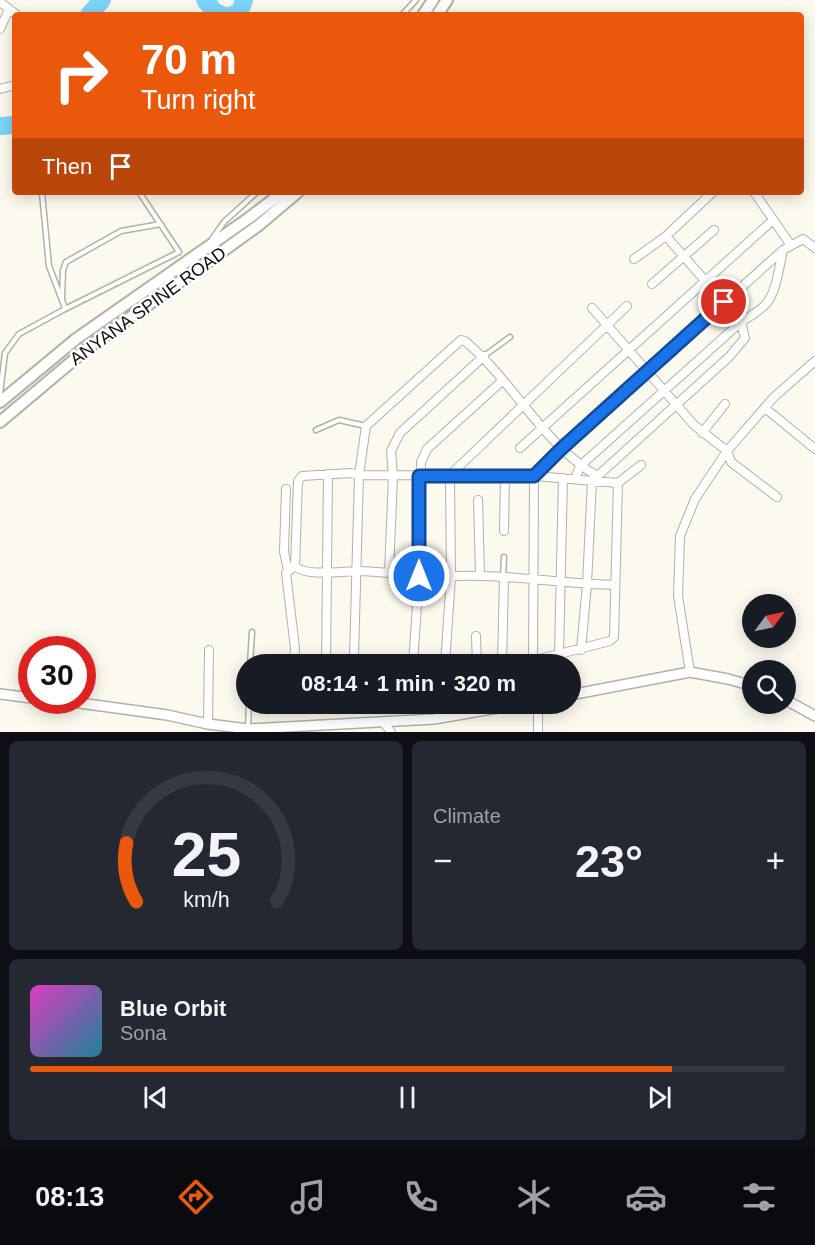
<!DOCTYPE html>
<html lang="en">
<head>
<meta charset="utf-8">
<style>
	:root { --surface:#171b24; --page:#242831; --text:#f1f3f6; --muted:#9ea1a6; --line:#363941; --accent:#ea580c }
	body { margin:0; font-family:Arial,sans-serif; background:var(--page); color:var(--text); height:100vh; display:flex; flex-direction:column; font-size:22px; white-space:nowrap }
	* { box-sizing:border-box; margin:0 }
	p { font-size:20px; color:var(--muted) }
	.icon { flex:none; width:33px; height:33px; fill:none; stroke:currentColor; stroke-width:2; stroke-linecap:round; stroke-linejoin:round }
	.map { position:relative; height:732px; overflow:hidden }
	.drawer { display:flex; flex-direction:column; gap:9px; padding:9px; background:#0d0f14; flex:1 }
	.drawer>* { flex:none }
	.guide { position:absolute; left:12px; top:12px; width:792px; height:183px; border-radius:6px; box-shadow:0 3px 15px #0003; background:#ea580c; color:#fff; overflow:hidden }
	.needle { width:39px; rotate:57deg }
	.tools { position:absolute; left:742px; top:594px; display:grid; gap:12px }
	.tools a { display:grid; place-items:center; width:54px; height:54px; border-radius:50%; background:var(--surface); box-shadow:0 3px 15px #0003; font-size:30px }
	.speed { position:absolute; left:18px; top:636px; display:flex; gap:12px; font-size:30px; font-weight:700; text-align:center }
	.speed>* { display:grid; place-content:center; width:78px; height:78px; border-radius:50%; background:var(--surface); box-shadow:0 3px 15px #0003; line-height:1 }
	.speed .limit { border:9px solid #d22; background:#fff; color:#111 }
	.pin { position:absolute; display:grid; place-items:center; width:51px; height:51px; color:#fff; margin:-26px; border:3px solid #fff; border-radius:50%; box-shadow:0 2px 6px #0007 }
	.me { position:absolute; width:66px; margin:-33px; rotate:0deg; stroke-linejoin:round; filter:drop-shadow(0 0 4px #0008) }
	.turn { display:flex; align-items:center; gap:21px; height:126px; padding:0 30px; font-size:27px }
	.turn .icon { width:78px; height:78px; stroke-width:2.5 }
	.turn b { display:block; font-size:42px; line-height:51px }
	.then { display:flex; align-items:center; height:57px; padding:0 30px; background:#0003; gap:12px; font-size:22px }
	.big { font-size:45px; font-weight:700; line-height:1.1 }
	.drawer .tile { flex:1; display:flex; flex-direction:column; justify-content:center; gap:9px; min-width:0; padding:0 21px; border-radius:9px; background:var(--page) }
	.drawer .dial { align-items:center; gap:0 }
	.dial svg { height:156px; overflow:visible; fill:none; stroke:var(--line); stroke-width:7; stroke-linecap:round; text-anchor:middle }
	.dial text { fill:var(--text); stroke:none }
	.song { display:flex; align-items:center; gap:18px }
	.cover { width:72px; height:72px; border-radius:9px; background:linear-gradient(135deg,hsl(310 70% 55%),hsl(190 70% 35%)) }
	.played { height:6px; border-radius:3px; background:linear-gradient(90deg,var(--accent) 85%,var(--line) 85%) }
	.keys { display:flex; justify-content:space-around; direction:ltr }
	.heat { display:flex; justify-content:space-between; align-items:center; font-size:33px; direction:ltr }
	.drawer .tiles { flex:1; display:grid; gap:9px; grid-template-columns:1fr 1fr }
	.tile:last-child { grid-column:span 2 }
	.trip { position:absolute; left:236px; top:654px; width:345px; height:60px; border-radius:30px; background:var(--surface); box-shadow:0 3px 15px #0003; font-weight:700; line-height:60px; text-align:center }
	.tab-bar { display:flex; height:96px; justify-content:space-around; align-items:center; background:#090b0e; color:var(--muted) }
	.tab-bar .icon { width:42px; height:42px }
	.tab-bar .active { color:var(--accent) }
	.tab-bar b { font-size:27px; color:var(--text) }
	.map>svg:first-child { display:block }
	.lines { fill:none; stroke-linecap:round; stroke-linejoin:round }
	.river { stroke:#7cd5f8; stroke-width:18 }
	.service-casing { stroke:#b3b0a5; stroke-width:7 }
	.minor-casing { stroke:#b3b0a5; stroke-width:10 }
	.tertiary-casing { stroke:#b3b0a5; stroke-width:12 }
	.secondary-casing { stroke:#b3b0a5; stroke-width:14 }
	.service { stroke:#fff; stroke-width:4 }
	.minor { stroke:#fff; stroke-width:8 }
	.tertiary { stroke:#fff; stroke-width:9 }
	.secondary { stroke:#fff; stroke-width:10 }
	.route-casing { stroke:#114b97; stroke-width:15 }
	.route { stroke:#1a73e8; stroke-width:10 }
	.labels { text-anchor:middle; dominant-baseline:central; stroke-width:5; stroke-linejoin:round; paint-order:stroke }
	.street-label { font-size:18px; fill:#12100d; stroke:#fff }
</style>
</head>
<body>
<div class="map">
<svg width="815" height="732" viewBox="0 0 815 732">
	<rect width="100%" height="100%" fill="#fcf9ee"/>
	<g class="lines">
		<!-- river -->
		<path class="river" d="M205 0 214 11 222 15
			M89 15 102 0
			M232 15 240 12 244 0
			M0 126 15 125"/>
		<defs>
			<path id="service" d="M402 15 416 0
				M42 193 49 266 65 308
				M212 239 224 222 257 192
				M62 299 63 270 66 262 121 231 161 224
				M484 356 510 337
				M0 394 5 353 19 334 65 309 179 252 139 192
				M316 430 339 420 366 426
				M503 577 504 557
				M250 664 252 632
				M248 728 249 704"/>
			<path id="minor" d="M0 2 17 15
				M0 29 9 9
				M0 89 15 85
				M754 192 790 244
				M634 259 666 236 713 192
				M652 284 714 230
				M592 308 694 425 727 451 731 462 777 497
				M765 408 815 449
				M702 433 725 404
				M520 448 773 220
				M597 476C542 443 513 381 465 341L461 340 366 426 359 475 534 476 618 483
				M575 479 580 466 741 322C749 317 758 312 765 305 777 293 779 266 783 250
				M286 489 284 552 288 570
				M478 500 480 576
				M504 531 505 476
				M389 573 393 476 391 451 400 433 484 356
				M476 636 477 664
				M581 650 587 584 592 481 729 357 745 338 741 322 666 236
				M559 654 563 478
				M294 664 295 648 286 573 295 566
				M326 664 328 474
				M354 664V657L359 475 351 473 302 476 298 481 295 566C305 577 343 571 358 571 379 571 401 575 422 576 442 577 462 575 482 576 527 577 570 584 615 585
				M413 664 419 576 421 462 427 449 502 381
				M445 664 451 577 450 475 627 306
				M502 664 504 577
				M520 664 610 641 614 637 618 483 641 465
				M533 664 534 476 561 449 783 250 803 239 815 248
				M690 672 678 596 680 536 695 499 727 451 774 397 815 361
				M538 704V732
				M383 722 391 732
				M208 724 209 650"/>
			<path id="tertiary" d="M0 694 32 698
				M570 695 690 672 728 679 753 686
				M58 700 167 715 208 724 248 729 434 719 521 704
				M786 700 815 716"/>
			<path id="secondary" d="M423 15 433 0
				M437 15 447 0
				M0 402 76 339 249 218 283 192
				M0 422 88 348 259 225 298 192"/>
		</defs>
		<!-- service casing -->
		<use href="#service" class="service-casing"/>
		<!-- minor casing -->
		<use href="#minor" class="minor-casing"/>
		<!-- tertiary casing -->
		<use href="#tertiary" class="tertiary-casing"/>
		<!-- secondary casing -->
		<use href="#secondary" class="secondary-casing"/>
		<!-- service -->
		<use href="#service" class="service"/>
		<!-- minor -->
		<use href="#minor" class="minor"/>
		<!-- tertiary -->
		<use href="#tertiary" class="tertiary"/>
		<!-- secondary -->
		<use href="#secondary" class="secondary"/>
	</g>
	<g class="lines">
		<defs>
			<path id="route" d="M419 576V476H534L561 449 724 302"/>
		</defs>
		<!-- route casing -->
		<use href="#route" class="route-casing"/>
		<!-- route -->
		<use href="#route" class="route"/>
	</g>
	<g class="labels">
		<!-- street labels -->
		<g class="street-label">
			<text transform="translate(148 306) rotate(-36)">ANYANA SPINE ROAD</text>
		</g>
	</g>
</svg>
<div class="tools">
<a><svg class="needle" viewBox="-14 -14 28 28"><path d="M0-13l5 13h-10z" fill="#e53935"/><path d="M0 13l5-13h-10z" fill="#9ea1a6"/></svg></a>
<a><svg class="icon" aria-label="search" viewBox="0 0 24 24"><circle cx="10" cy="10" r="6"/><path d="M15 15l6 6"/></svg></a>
</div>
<div class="speed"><div class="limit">30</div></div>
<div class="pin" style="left:724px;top:302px;background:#d93025"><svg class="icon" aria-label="arrive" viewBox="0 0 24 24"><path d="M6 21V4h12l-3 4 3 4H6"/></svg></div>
<svg class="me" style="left:419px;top:576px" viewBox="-20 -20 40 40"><circle r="17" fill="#1a73e8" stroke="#fff" stroke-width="3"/><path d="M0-11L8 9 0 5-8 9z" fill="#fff"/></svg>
<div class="trip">08:14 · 1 min · 320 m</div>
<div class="guide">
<div class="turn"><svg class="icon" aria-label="right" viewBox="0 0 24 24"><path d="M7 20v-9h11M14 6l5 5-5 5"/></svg><div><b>70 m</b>Turn right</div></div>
<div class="then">Then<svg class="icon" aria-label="arrive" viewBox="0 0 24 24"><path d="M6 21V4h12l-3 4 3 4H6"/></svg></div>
</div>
</div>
<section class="drawer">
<div class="tiles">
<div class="tile dial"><svg viewBox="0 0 100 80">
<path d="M14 69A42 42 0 1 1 86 69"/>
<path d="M14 69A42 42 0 0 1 9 39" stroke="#ea580c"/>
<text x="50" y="56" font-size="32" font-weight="700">25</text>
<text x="50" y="72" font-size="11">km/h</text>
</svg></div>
<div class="tile"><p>Climate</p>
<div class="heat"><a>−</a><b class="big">23°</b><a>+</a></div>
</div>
<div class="tile">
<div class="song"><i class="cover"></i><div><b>Blue Orbit</b><p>Sona</p></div></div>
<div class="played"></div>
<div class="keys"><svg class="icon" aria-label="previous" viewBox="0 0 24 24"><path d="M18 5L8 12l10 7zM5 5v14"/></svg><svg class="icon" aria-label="pause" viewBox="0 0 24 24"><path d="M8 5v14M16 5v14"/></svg><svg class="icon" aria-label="next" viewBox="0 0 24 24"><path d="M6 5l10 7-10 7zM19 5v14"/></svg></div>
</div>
</div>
</section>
<nav class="tab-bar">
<b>08:13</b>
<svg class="icon active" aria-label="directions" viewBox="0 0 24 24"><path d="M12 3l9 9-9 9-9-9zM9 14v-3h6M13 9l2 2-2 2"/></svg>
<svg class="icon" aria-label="music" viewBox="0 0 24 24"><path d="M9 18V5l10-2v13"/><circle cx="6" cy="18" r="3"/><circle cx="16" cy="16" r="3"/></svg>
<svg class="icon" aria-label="phone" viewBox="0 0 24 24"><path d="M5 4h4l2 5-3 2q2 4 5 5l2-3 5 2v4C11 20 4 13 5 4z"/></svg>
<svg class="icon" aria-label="climate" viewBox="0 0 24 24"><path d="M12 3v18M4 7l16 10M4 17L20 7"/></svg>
<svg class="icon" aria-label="car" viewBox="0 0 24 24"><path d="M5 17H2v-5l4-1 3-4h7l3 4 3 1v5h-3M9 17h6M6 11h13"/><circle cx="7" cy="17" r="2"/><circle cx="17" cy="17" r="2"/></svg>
<svg class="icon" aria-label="filters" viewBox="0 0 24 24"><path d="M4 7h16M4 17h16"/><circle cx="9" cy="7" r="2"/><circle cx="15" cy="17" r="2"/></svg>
</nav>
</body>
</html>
